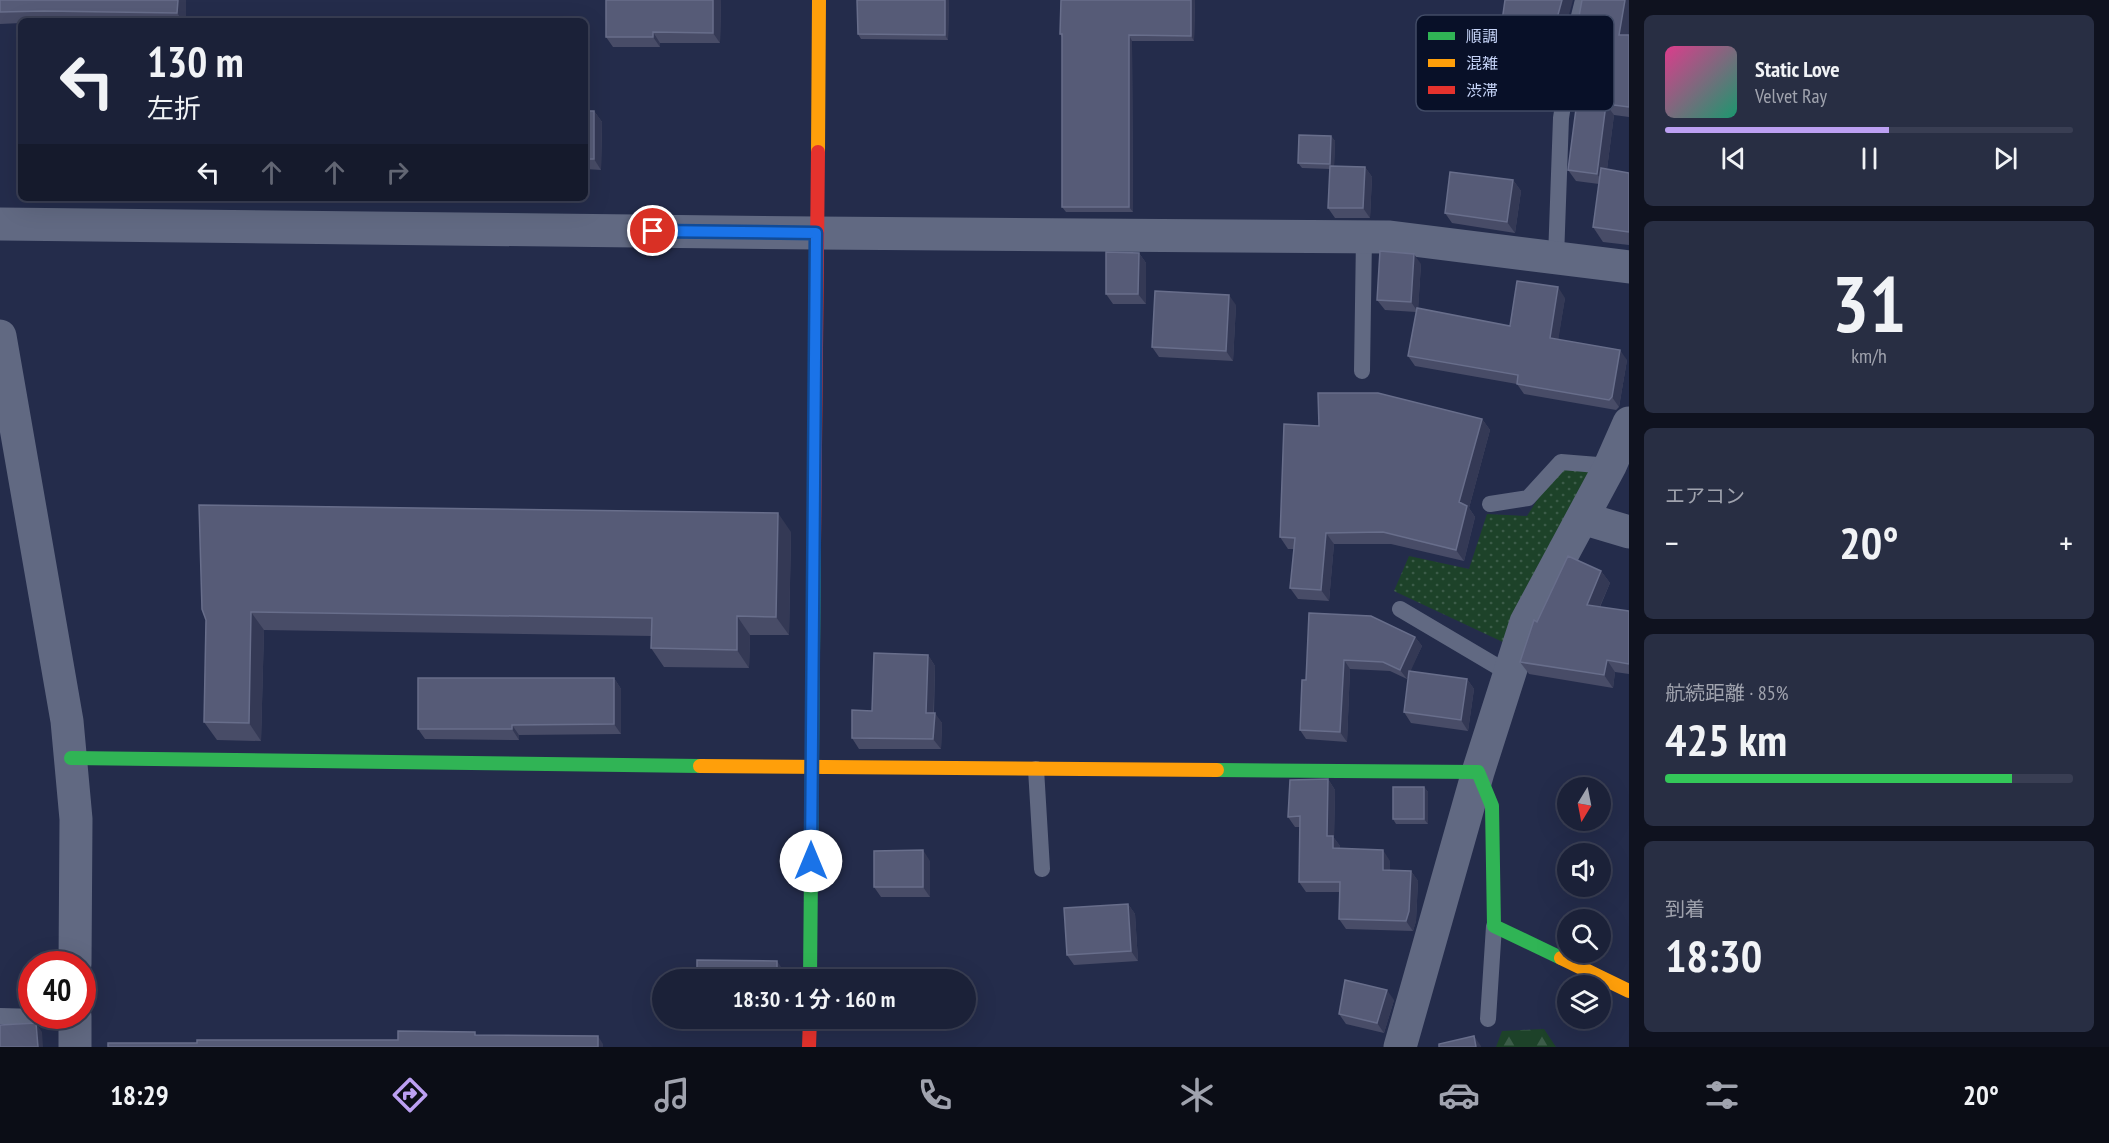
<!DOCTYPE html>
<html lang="ja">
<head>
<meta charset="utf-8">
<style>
	:root { --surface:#1b2138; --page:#282e43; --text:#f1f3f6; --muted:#a0a3ae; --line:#393e53; --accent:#bca0f2 }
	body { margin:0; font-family:"PT Sans Narrow","Noto Sans JP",sans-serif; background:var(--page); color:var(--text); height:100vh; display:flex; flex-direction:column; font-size:22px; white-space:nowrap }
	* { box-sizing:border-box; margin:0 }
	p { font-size:20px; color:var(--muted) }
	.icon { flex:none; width:33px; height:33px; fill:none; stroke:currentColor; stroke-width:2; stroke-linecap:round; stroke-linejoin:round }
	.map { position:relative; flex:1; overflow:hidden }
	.side { display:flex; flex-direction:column; gap:15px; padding:15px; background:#0f121f; width:480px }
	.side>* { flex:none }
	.hud { position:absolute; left:18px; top:18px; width:570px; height:183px; border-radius:9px; box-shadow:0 6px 24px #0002,0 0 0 2px var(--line); background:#1b2138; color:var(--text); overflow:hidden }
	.needle { width:39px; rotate:190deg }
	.tools { position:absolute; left:1557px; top:777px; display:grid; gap:12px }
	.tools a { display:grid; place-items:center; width:54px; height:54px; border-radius:50%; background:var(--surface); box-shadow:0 6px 24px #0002,0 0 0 2px var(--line); font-size:30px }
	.speed { position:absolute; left:18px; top:951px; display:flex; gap:12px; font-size:30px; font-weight:700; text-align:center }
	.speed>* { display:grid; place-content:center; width:78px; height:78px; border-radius:50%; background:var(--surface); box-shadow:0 6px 24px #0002,0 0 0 2px var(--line); line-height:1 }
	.speed .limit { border:9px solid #d22; background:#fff; color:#111 }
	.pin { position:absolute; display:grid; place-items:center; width:51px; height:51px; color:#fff; margin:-26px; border:3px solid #fff; border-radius:50%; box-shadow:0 2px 6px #0007 }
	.me { position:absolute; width:66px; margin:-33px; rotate:0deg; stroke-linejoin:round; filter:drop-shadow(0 0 4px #0008) }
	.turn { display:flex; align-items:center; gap:21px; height:126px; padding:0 30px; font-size:27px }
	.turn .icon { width:78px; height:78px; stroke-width:2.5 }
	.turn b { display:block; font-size:42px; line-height:51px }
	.lanes { display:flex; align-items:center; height:57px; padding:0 30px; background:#0003; justify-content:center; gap:30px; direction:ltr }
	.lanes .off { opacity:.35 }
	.big { font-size:45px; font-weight:700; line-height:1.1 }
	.side .card { flex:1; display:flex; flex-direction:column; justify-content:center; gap:9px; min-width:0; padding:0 21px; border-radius:9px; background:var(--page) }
	.side .dial { align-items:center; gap:0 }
	.dial b { font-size:78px; line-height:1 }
	.song { display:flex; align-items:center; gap:18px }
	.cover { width:72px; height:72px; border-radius:9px; background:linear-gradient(135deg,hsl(330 70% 55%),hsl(160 70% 35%)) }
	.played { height:6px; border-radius:3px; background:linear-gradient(90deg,var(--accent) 55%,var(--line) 55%) }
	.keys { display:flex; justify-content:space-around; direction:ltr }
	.heat { display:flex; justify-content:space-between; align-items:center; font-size:33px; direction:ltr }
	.charge { height:9px; border-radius:4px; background:linear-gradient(90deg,#34c759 85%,var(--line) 0) }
	.trip { position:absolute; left:652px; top:969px; width:324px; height:60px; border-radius:30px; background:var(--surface); box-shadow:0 6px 24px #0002,0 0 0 2px var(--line); font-weight:700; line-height:60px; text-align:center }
	.tab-bar { display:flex; height:96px; justify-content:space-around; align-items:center; background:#0b0d16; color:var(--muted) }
	.tab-bar .icon { width:42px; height:42px }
	.tab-bar .on { color:var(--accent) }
	.tab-bar b { font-size:27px; color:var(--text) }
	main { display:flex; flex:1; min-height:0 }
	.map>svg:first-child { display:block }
	.grass { fill:url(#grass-dots) }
	.forest { fill:url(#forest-firs) }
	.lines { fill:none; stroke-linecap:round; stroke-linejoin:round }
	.lane { stroke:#616982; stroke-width:16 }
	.street { stroke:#616982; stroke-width:33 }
	.fast { stroke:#30b455; stroke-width:14 }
	.slow { stroke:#ff9f0a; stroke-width:14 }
	.jam { stroke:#e5322d; stroke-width:14 }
	.wall { fill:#484c67 }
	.shaded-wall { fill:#343955 }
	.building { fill:#565b77; stroke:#686e8b; stroke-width:1.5 }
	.route-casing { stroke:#114b97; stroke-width:15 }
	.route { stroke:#1a73e8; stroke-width:10 }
	.key { fill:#081028; stroke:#414b66; stroke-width:1.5 }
	.key-label { font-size:16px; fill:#c6d4f8 }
</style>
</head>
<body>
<main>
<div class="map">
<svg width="1629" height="1047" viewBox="0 0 1629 1047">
	<defs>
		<pattern id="grass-dots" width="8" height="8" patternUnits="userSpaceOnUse" patternTransform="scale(1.5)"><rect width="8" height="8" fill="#1d4229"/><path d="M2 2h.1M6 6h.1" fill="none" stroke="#3c5c49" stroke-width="1.8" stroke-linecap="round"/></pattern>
		<pattern id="forest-firs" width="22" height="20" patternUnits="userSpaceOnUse" patternTransform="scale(1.5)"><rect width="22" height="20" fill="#1d4229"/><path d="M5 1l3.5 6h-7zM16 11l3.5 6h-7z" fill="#3c5c49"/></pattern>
	</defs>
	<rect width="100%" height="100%" fill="#242c4b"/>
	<!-- grass -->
	<path class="grass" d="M1561 462 1596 473 1507 644 1394 591 1409 556 1469 569 1487 514 1527 516Z"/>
	<!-- forest -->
	<path class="forest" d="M1544 1029 1556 1047H1496L1502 1031Z"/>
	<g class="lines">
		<!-- lane -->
		<path class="lane" d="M1556 258 1561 118 1574 36 1583 0
			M1362 371 1364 237
			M1490 504 1528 498 1561 462 1610 466
			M1400 609 1510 674
			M1036 769 1042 869
			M0 1016 75 1018
			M1488 1019 1494 926"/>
		<!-- street -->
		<path class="street" d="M0 224 816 233 1390 237 1629 267
			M0 336 67 721 76 819 75 964
			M1582 518 1629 532
			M75 1047V1016
			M1400 1047 1478 772 1526 622 1610 466 1629 423"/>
		<!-- fast -->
		<path class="fast" d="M71 758 700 766
			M1217 770 1478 772 1492 806 1494 926 1561 958
			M810 980 814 545"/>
		<!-- slow -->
		<path class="slow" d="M818 152 819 0
			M700 766 1217 770
			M1561 958 1629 991"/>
		<!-- jam -->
		<path class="jam" d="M814 545 818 152
			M809 1047 810 1018"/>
	</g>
	<!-- wall -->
	<path class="wall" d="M0 0H186V21H21V23L0 24Z
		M721 0 720 43H660V47H613L606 37Z
		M949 0 948 40 861 39 858 34Z
		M1061 0H1195L1194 41H1132L1133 212H1066L1062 207V37L1060 34Z
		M1629 0V117L1614 115 1607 169 1629 173V245L1603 242 1593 227 1599 184 1576 181 1568 170 1576 108 1571 100 1574 71 1570 65Z
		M1501 28 1564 33 1558 73 1524 67 1518 104 1491 100 1489 111 1435 102 1427 90Z
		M585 111H594L602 122 601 170 585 169Z
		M1331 136 1335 141 1334 166 1365 167 1372 177 1370 218H1335L1328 208 1330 169 1302 168 1298 163Z
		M1513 180 1521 191 1515 233 1452 223 1445 213Z
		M1139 253 1146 263V304H1113L1106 294Z
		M1421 264 1418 309 1510 326 1565 298 1558 339 1627 360 1619 407 1616 410 1524 394 1517 384 1415 366 1408 356 1416 312 1385 310 1377 300Z
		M1236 305 1233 361 1159 357 1152 347Z
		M1482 419 1490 430 1469 508 1475 517 1464 561 1391 544H1334L1329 601 1298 599 1290 588 1294 549H1288L1280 537 1319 426Z
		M791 532 789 635H750L749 668 664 667 651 648 652 636 264 630 261 741 217 740 204 722 206 620 202 609Z
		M1601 571 1610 583 1600 607 1629 611V674L1615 672 1613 688 1529 674 1520 662 1537 622Z
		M1309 613 1415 637 1422 646 1410 671 1467 679 1474 689 1468 731 1411 723 1404 712 1409 674 1407 679 1390 671 1350 669 1347 742 1306 739 1300 730 1306 680Z
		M928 655 935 666 934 713 942 723 941 749H859L852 738 872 711Z
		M614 678 621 689V734L519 735V740L425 739 418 729Z
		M1328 779 1335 790 1334 838 1340 846V849L1390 861V870L1411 871 1418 881 1416 921 1413 931 1346 929 1339 919 1340 892H1306L1299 882 1300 827H1295L1288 817Z
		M1424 787 1428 792V824H1396L1393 819Z
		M930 861V897H881L874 887Z
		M1128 904 1135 914 1138 961 1074 965 1067 955Z
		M1394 1000 1384 1033 1346 1024 1339 1014Z
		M725 1018H784V1019Z
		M898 1018H930V1020Z"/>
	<!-- shaded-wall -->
	<path class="shaded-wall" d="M178 0H186V21H183L177 13Z
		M713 0H721L720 43 713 33Z
		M945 0H949L948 40 945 35Z
		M1191 0H1195L1194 41 1191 36Z
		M1562 0H1573L1564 33 1558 73 1550 62 1556 22Z
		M1625 0H1629V34L1627 46 1619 35Z
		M653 32 660 43V47L653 37Z
		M1129 35 1132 41 1133 212 1129 207Z
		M1516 56 1524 67 1518 104 1510 93Z
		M1483 88 1491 100 1489 111 1481 99Z
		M1606 104 1614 115 1605 185 1597 174Z
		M594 111 602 122 601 170 594 159Z
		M1331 136 1335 141 1334 169 1330 164Z
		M1365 167 1372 177 1370 218 1363 208Z
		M1513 180 1521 191 1515 233 1507 222Z
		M1139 253 1146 263V304L1138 294Z
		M1414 254 1421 264 1418 312 1411 302Z
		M1558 287 1565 298 1557 348 1550 338Z
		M1229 295 1236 305 1233 361 1226 351Z
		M1620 350 1627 360 1619 407 1612 397Z
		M1482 419 1490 430 1469 508 1475 517 1464 561 1456 550 1459 502Z
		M778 513 791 532 789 635 776 617Z
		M1326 533 1334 544 1329 601 1321 590Z
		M1601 571 1610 583 1595 617 1587 605Z
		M251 612 264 630 261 741 249 723Z
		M737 616 750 635 749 668 737 650Z
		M1415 637 1422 646 1407 679 1400 670Z
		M928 655 935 666 933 723 926 713Z
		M1344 660 1350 669 1347 742 1340 732Z
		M1607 660 1615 672 1613 688 1604 675Z
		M614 678 621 689V734L614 724Z
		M1467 679 1474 689 1468 731 1461 720Z
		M935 713 942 723 941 749 933 739Z
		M512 725 519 735V740L512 729Z
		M1328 779 1335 790 1334 838 1340 846V858L1333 848 1327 836Z
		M1424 787 1428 792V824L1424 819Z
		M923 850 930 861V897L923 887Z
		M1383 850 1390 861V880L1383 870Z
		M1411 871 1418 881 1416 921 1413 931 1406 921Z
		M1128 904 1135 914 1138 961 1131 951Z
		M777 961 784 971V980H777Z
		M924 972 929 980H924Z
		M1387 990 1394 1000 1384 1033 1377 1023Z
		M36 1023 42 1032 43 1047H38Z
		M598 1036 603 1044V1047H598Z
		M1474 1036 1481 1046V1047H1476Z"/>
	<!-- building -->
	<path class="building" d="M0 0H178L177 13 44 11 0 12Z
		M606 0H713V33L653 32V37H606Z
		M857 0H945V35L858 34Z
		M1061 0H1191V36L1129 35V207H1062V34H1060Z
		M1505 0H1562L1556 22 1550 62 1516 56 1510 93 1483 88 1481 99 1427 90 1436 36 1483 44 1486 26 1501 28Z
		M1582 0H1625L1619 35H1629V107L1606 104 1597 174 1568 170 1577 101 1571 100 1575 66 1570 65Z
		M585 111H594V159H585Z
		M1299 135 1331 136 1330 164 1298 163Z
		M1330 166 1365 167 1363 208H1328Z
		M1601 168 1629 173V232L1593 227Z
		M1450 172 1513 180 1507 222 1445 213Z
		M1380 251 1414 254 1411 302 1377 300Z
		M1106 252 1139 253 1138 294H1106Z
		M1517 281 1558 287 1550 338 1620 350 1612 397 1609 400 1517 384 1518 375 1408 356 1417 308 1510 326Z
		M1155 291 1229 295 1226 351 1152 347Z
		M1318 393H1378L1482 419 1459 502 1467 506 1456 550 1383 532 1326 533 1321 590 1290 588 1295 538 1280 537 1284 424 1319 426Z
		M199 505 778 513 776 617 737 616V650L651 648 652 618 251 612 249 723 204 722 206 620 202 609Z
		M1568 556 1601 571 1587 605 1629 611V664L1607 660 1604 675 1520 662 1534 620 1537 622Z
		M1309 613 1371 616 1415 637 1400 670 1383 662 1344 660 1340 732 1300 730 1302 680H1306Z
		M874 653 928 655 926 713H935L933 739 852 738V710L872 711Z
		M1409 671 1467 679 1461 720 1404 712Z
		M418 678H614V724L512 725V729H418Z
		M1328 779 1327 836H1333V848L1383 850V870L1411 871 1409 911 1406 921 1339 919 1340 882H1299L1300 816 1288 817 1290 780Z
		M1393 787H1424V819H1393Z
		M923 850V887H874V851Z
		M1128 904 1131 951 1067 955 1064 908Z
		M697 960 777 961V980H697Z
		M853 969 924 972V980H852Z
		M1345 980 1387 990 1377 1023 1339 1014Z
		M36 1023 38 1047H0V1025Z
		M398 1031 475 1032V1035L598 1036V1047H108V1043H197V1040H398Z
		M1474 1036 1476 1047H1439V1044Z"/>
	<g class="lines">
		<defs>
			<path id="route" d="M653 231 816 233 811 861"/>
		</defs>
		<!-- route casing -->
		<use href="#route" class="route-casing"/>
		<!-- route -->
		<use href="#route" class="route"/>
	</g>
	<!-- legend -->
	<rect x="1416" y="15" width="198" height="96" rx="9" class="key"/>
	<rect x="1428" y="32" width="27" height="8" fill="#30b455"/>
	<rect x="1428" y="59" width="27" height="8" fill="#ff9f0a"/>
	<rect x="1428" y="86" width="27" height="8" fill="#e5322d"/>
	<g class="key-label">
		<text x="1466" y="42">順調</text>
		<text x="1466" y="69">混雑</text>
		<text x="1466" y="96">渋滞</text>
	</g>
</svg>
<div class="tools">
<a><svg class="needle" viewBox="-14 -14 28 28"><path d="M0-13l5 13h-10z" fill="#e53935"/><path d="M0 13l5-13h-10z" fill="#a0a3ae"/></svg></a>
<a><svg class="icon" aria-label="sound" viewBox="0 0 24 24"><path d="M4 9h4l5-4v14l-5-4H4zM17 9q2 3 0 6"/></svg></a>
<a><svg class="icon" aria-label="search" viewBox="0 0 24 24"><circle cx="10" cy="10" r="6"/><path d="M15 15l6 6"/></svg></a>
<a><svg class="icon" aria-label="layers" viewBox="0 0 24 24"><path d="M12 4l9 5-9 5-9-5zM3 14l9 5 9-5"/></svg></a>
</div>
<div class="speed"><div class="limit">40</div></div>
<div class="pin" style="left:653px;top:231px;background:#d93025"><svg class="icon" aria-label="arrive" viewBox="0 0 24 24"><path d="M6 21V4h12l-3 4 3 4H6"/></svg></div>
<svg class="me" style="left:811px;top:861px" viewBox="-20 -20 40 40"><circle r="19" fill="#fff"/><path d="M0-13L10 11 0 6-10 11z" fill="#1a73e8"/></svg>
<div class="trip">18:30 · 1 分 · 160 m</div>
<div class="hud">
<div class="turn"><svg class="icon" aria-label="left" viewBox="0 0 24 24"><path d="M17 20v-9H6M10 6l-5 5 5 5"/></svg><div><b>130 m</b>左折</div></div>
<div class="lanes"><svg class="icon" aria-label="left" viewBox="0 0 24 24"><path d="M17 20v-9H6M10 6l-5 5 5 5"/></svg><svg class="icon off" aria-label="ahead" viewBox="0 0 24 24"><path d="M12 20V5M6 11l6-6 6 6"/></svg><svg class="icon off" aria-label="ahead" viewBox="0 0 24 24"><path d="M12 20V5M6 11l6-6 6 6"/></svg><svg class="icon off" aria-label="right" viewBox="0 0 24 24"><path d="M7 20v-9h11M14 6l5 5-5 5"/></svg></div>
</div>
</div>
<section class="side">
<div class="card">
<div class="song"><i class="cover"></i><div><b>Static Love</b><p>Velvet Ray</p></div></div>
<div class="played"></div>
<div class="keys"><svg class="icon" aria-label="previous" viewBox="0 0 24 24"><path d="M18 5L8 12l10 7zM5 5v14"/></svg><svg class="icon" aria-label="pause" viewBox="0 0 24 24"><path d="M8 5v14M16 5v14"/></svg><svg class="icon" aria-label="next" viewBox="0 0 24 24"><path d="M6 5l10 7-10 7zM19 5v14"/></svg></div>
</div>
<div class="card dial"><b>31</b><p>km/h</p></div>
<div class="card"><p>エアコン</p>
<div class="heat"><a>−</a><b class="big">20°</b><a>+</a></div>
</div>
<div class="card"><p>航続距離 · 85%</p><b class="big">425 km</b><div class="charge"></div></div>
<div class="card"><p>到着</p><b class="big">18:30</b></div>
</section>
</main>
<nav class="tab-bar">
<b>18:29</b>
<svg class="icon on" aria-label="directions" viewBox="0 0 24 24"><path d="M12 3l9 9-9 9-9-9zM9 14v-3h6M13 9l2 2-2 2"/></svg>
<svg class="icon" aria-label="music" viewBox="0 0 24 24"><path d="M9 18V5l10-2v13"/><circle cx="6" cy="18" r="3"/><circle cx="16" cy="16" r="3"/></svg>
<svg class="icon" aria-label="phone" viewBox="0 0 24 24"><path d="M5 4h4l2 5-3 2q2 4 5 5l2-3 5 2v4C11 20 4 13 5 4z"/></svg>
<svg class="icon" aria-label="climate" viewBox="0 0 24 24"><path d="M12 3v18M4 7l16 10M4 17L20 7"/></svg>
<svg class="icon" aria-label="car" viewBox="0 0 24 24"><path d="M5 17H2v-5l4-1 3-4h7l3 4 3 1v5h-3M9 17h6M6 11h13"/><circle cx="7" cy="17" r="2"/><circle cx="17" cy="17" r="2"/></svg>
<svg class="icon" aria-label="filters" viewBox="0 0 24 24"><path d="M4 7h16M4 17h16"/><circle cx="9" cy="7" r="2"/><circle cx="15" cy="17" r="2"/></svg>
<b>20°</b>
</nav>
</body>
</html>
